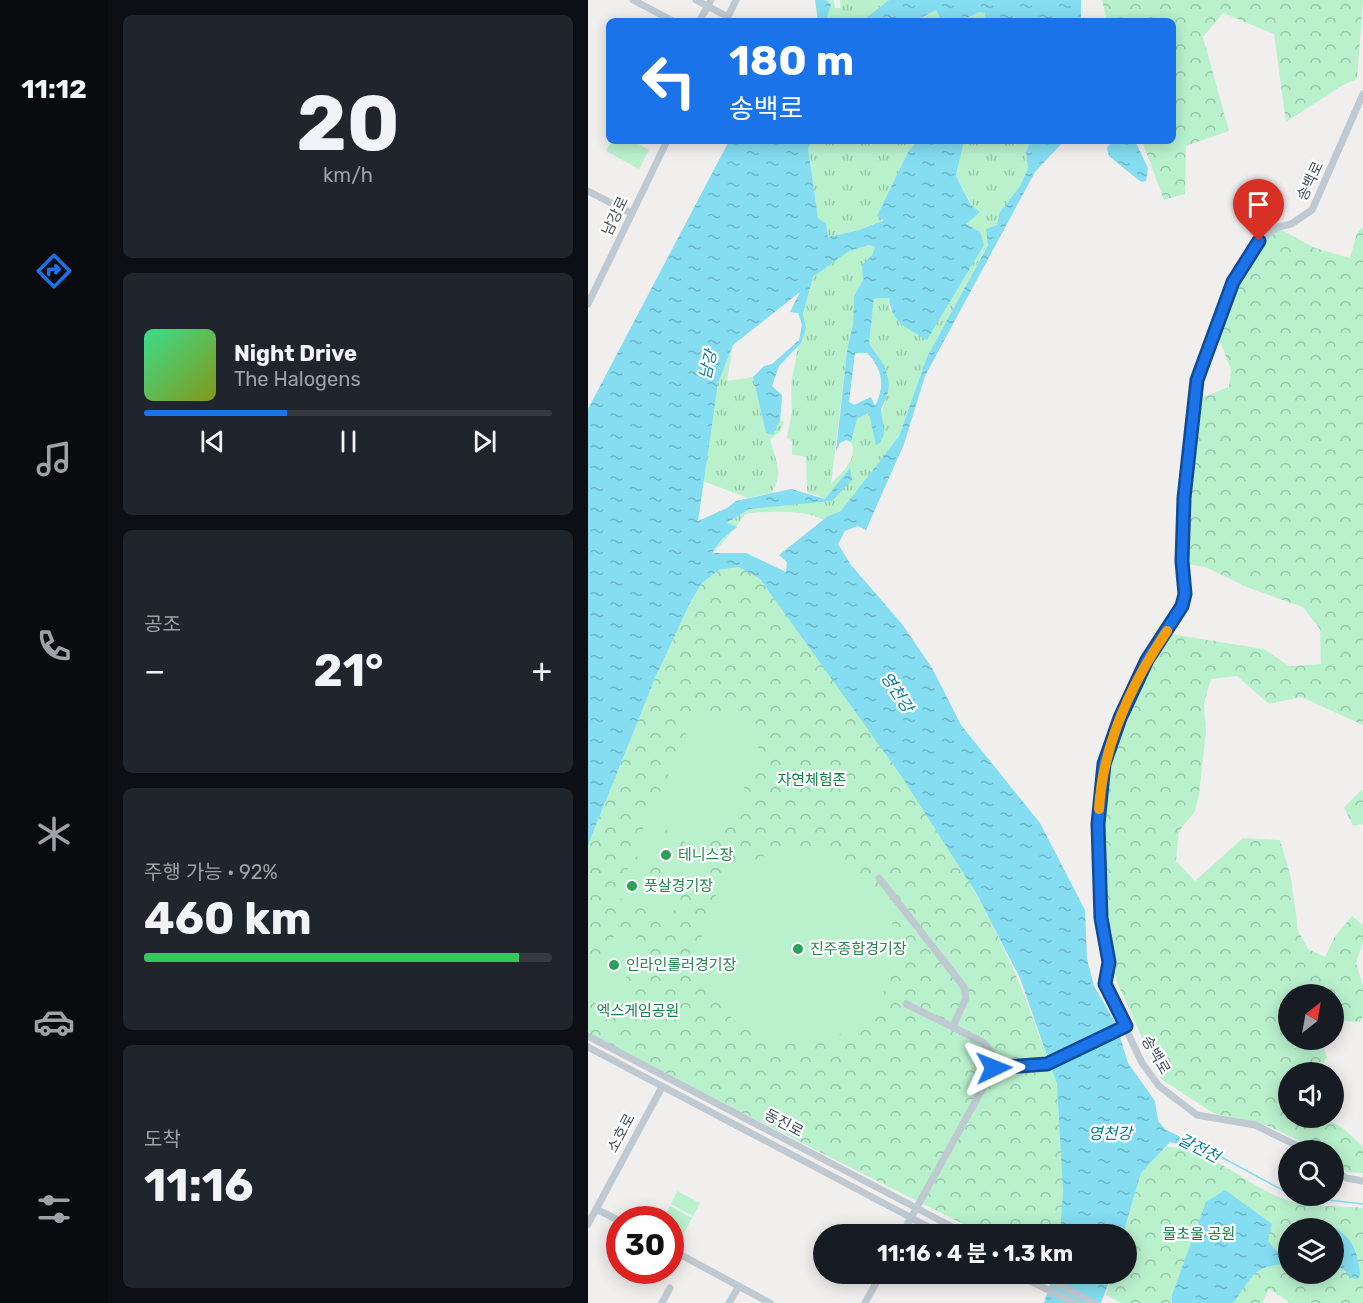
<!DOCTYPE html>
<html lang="ko">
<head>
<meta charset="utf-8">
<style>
	:root { --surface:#171b24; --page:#20242c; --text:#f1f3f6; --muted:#9ea1a6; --line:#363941; --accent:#1a73e8 }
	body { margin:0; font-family:Rubik,"Noto Sans KR",sans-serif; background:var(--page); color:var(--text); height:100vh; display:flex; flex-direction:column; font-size:22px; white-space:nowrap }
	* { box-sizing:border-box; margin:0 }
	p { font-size:20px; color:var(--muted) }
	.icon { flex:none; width:33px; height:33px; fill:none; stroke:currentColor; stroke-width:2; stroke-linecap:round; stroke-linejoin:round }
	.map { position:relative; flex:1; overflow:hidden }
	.panel { display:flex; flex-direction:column; gap:15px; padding:15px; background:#0d0f14; width:480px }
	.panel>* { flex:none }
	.hud { position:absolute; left:18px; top:18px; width:570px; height:126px; border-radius:9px; box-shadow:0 3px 15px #0003; background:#1a73e8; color:#fff; overflow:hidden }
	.needle { width:39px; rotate:31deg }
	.fabs { position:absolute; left:690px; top:984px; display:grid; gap:12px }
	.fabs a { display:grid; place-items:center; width:66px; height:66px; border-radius:50%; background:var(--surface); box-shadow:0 3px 15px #0003; font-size:30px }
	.speed { position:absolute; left:18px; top:1206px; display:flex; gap:12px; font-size:30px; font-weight:700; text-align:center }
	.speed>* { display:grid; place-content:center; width:78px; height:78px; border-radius:50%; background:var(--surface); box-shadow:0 3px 15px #0003; line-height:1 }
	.speed .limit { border:9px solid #d22; background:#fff; color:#111 }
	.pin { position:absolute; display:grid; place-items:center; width:51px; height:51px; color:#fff; margin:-62px -26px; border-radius:50% 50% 50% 0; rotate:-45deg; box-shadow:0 0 6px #0007 }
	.pin .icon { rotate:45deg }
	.me { position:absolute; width:66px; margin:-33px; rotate:88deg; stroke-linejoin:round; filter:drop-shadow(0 0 4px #0008) }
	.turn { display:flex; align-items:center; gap:21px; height:126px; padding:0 24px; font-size:27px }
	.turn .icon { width:78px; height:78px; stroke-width:2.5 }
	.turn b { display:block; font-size:42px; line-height:51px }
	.big { font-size:45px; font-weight:700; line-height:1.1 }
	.panel .tile { flex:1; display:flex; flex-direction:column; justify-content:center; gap:9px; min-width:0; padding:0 21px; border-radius:9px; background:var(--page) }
	.panel .dial { align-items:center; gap:0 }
	.dial b { font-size:78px; line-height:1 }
	.song { display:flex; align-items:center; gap:18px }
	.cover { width:72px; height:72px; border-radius:9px; background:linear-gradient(135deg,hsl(150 70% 55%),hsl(70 70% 35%)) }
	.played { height:6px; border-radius:3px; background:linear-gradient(90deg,var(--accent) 35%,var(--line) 35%) }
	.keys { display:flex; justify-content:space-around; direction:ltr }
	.heat { display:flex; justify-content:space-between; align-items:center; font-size:33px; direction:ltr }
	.charge { height:9px; border-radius:4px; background:linear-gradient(90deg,#34c759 92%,var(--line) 0) }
	.trip { position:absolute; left:225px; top:1224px; width:324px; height:60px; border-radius:30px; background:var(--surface); box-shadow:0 3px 15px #0003; font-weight:700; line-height:60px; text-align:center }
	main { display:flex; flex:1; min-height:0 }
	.tabs { display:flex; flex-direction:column; width:108px; justify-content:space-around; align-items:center; background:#090b0e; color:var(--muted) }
	.tabs .icon { width:42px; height:42px }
	.tabs .selected { color:var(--accent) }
	.tabs b { font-size:27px; color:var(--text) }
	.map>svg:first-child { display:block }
	.grass { fill:url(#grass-tufts) }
	.forest { fill:url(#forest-crowns); fill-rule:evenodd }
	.pitch { fill:#b9f1cd }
	.water { fill:url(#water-ripples); fill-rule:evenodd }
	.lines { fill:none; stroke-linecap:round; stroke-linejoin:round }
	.stream { stroke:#84ddf1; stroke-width:1.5 }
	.minor { stroke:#bec9d1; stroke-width:7 }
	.route-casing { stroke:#114b97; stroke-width:15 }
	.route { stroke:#1a73e8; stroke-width:10 }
	.slow { stroke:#f59e0b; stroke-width:10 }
	.leisure-dot { fill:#2e9e5b; stroke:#fff; stroke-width:2 }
	.labels { text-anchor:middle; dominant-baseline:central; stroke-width:4.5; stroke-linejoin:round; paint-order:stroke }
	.street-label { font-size:15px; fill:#45525d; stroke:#fff }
	.park-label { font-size:15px; fill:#128246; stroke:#fff }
	.leisure-label { font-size:15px; fill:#27864d; stroke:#fff; text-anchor:start }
	.water-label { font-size:16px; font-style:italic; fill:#067e98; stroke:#fff }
</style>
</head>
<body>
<main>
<nav class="tabs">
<b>11:12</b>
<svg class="icon selected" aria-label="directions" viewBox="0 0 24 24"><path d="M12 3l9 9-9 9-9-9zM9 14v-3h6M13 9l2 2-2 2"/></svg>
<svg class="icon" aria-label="music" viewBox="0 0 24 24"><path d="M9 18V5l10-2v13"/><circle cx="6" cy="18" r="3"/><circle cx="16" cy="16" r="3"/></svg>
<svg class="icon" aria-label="phone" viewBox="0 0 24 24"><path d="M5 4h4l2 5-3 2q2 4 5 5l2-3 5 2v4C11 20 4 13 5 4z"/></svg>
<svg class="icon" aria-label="climate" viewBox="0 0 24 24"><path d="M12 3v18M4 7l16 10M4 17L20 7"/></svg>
<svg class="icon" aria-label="car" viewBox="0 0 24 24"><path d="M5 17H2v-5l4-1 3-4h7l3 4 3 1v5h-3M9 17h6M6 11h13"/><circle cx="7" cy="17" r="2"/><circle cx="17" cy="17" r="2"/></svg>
<svg class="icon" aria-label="filters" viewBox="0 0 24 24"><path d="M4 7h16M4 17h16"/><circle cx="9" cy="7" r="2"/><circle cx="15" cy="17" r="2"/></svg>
</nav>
<section class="panel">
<div class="tile dial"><b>20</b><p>km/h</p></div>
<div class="tile">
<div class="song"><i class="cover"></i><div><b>Night Drive</b><p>The Halogens</p></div></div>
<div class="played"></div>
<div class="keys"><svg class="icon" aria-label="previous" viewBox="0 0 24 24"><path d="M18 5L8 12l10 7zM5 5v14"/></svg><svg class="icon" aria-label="pause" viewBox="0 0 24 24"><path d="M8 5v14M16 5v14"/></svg><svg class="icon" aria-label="next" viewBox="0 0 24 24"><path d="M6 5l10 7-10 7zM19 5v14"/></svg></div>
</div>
<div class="tile"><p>공조</p>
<div class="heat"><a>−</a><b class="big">21°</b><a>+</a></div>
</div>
<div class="tile"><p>주행 가능 · 92%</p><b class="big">460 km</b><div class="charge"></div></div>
<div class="tile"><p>도착</p><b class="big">11:16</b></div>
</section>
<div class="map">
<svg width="775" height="1303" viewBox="0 0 775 1303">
	<defs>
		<pattern id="grass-tufts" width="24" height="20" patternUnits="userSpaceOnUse" patternTransform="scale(1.5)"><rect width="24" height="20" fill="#b9f1cd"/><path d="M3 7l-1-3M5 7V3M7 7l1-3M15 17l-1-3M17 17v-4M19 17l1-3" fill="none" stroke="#98c6aa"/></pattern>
		<pattern id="forest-crowns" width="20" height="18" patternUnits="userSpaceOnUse" patternTransform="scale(1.5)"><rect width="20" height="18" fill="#b9f1cd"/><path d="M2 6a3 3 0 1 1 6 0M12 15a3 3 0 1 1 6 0" fill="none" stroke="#98c6aa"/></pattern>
		<pattern id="water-ripples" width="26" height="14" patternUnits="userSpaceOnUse" patternTransform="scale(1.5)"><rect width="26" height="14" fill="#84ddf1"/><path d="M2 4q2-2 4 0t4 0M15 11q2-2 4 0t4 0" fill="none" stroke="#6eb6c6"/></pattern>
	</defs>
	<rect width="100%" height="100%" fill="#f1eeee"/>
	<!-- grass -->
	<path class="grass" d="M236 0H246L247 8H253L252 0H301L274 21 239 19Z
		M348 10 352 18C366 20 378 21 390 12L397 13 398 17 396 21H327Z
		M225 141H329L320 152 290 215 297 219 271 230 239 237 230 218 220 148Z
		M376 141H443L438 151 440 169 432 186 412 212V218L400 244 339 357 311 436 253 511 236 520C219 509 177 511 157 514 147 528 137 541 124 554L134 539 149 527 139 524 161 508 244 501 219 492 218 457 204 454V441L199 438 204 412 203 386 210 346 218 328 215 314 225 277 261 251 281 245 287 247 284 255 275 265V280L266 296 265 324 259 352 243 484C254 472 271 459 263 442L269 419 282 413 294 420C293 410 297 405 298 397 299 374 295 361 281 344L286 297 301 298 302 311 389 232 377 224 385 216 384 205 368 176Z
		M145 345 139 381 165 377 178 433 194 395 192 420 196 422 192 432 182 439C187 461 197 472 183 493L160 498 115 481 130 383Z"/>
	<!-- forest -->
	<path class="forest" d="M514 0H775L769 79 755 85 698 122 686 34 635 13 615 37 641 131 598 146 597 194 576 200 554 141H585V21H519Z
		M775 227V725L713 697 681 704 649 676 623 679 616 703 618 732 611 794 607 811 591 831 588 861 607 881 655 838 692 840 703 878 710 931 720 949 737 957 747 936 764 916 775 925V942L768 963 775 986V1016L772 1022 746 1020V994H700V1040H709L705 1048C716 1049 722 1040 733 1040L739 1057 730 1072H700V1118C743 1118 745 1117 775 1147V1173L759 1172 746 1162V1150H731L680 1126 625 1113 573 1079 528 980 516 907 514 803 534 724 582 634 676 649 701 666 733 664 732 629 715 607 661 588 617 567 598 564C598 508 605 453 612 398L641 387 643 370 629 333C644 296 657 254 690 228L727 248 762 258 769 233Z
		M152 567 172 579 182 591C280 729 394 868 449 1030 455 1048 466 1067 469 1085 476 1126 477 1193 472 1234H395L0 1035V845L68 676 102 603 114 583 131 570Z
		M775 789V824L765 826 756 807Z
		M578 1147C622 1146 660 1188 701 1201 723 1207 752 1206 775 1208V1303H703L681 1289 674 1303H533L518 1295 524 1274H538V1234H535L553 1173ZM700 1228H746V1274H700Z"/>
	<!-- pitch -->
	<path class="pitch" d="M23 141H45L61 150 51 169 18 151Z
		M109 708C137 721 167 707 171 752L140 827C107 867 90 832 61 819Z
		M56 827 114 858 100 884 42 853Z
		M113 947a97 97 0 1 1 194 0a97 97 0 1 1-194 0Z
		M42 865 62 876 47 906 26 896Z
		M68 881 94 894 80 922 54 908Z
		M36 932 50 940 52 952 24 1002 9 1005 0 997C0 977 14 936 36 932Z
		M89 1191 112 1203 105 1216 83 1204Z
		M82 1206 104 1218 92 1241 83 1236V1224L91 1227 83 1222 82 1220 75 1218Z"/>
	<!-- water -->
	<path class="water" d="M227 0H237L243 4 239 18 246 21H230Z
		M301 0H493V21H396L397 13 390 12C378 21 367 20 352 18L348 10 327 21H274Z
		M141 141H225L220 148 230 218 238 224 240 237 271 230 296 220 289 216 320 152 329 141H376L368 176 383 205 392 212 378 224 392 232 396 245 339 340C318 327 304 324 301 298H286L281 344C297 364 309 383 293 408L296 434 292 443 288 445 281 413 269 419 263 442 258 440 252 443 248 451 259 351 265 324 266 296 275 280 274 265 284 255 287 247 281 245 261 251 225 277 215 314 218 328 213 343 191 366 184 386 194 395 192 420 185 435 178 433 165 377 176 366 184 364 211 340 214 325 210 313 202 312 212 292 145 345 130 383 110 521 139 508 148 501 203 489 237 499 262 468 264 480 244 501 161 509 139 523 149 527 134 539 124 553H158L198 572 199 562 191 555 240 516 253 511 311 436 339 357 400 245 398 229 409 225 412 212 432 186 440 169 438 151 443 141H476L447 172 337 376 316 444 278 530 270 526 257 531 250 544 263 565 314 624 344 668 373 725 452 823 497 910 499 959 506 986 528 1024 540 1063 567 1101 570 1121 578 1130 599 1140 594 1145 582 1142 553 1173 535 1234H472L475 1190 469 1084 432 978 388 893 314 777 172 579 151 567 131 570 114 583 102 603 68 676 0 845V409ZM267 353H279C295 369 297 386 287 406L283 397 266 405 261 402Z
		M524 141H547L560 168 558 181 553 182 521 156 519 148Z
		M637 1190 684 1224 680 1241 689 1251 700 1253V1264C664 1265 664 1278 645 1303H584V1295L618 1202Z
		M745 1227C765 1237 771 1255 772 1276L769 1279 764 1278 755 1269 746 1266V1228H741Z
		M465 1274H524L513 1303H456Z"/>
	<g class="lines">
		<!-- stream -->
		<path class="stream" d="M597 1142 622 1151 700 1193
			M706 1196 775 1204"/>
		<!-- minor -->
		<path class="minor" d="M45 0 85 21
			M108 0 140 17
			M113 18 123 0
			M138 21 148 0
			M0 191 43 213
			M0 304 79 141
			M291 878 376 987 378 998 365 1026
			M0 1036 378 1234
			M0 1047 354 1234
			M406 1068 459 1064 538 1026
			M718 1150 667 1125 609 1115 571 1086 554 1063 517 984 521 962 512 918 510 823 513 788 522 745 559 660 594 606 597 594 594 561 596 498 609 380 625 343 638 299 657 261 671 241 690 227 703 224 724 210 775 94
			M746 1170 758 1178 775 1181
			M8 1209 32 1221
			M0 1224 74 1087
			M314 1234 406 1068 405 1054 395 1042 318 1004
			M82 1249 182 1303
			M428 1274 487 1303
			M451 1274 506 1303
			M74 1303 82 1288
			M141 1303 151 1286
			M277 1303 293 1274"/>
	</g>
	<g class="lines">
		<defs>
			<path id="route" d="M406 1068 459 1064 538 1026 517 984 521 962 513 918 510 824 516 764 532 718 559 660 594 606 597 594 594 561 596 498 609 380 645 282 671 241"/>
		</defs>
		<!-- route casing -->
		<use href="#route" class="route-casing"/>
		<!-- route -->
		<use href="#route" class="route"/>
		<!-- slow -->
		<path class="slow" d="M511 809C515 744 543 684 579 631"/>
	</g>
	<!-- markers -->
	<g class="leisure-dot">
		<circle cx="78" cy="855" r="6"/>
		<circle cx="44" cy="886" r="6"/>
		<circle cx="210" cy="949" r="6"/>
		<circle cx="26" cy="965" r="6"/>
	</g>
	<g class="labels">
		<!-- street labels -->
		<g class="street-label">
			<text transform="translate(722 181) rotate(-64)">송백로</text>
			<text transform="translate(27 216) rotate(-64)">남강로</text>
			<text transform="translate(568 1055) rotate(60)">송백로</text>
			<text transform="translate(196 1123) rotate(28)">동진로</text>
			<text transform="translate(33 1133) rotate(-62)">소호로</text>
		</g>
		<!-- park labels -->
		<g class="park-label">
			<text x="224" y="780">자연체험존</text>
			<text x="50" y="1011">엑스게임공원</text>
			<text x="611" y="1234">물초울 공원</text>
		</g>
		<!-- leisure labels -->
		<g class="leisure-label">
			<text x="90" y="855">테니스장</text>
			<text x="56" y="886">풋살경기장</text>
			<text x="222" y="949">진주종합경기장</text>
			<text x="38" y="965">인라인롤러경기장</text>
		</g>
		<!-- water labels -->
		<g class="water-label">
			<text transform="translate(120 365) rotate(-76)">남강</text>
			<text transform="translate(309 692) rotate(57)">영천강</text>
			<text x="522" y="1133">영천강</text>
			<text transform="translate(611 1148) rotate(27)">갈전천</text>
		</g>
	</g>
</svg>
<div class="fabs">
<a><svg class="needle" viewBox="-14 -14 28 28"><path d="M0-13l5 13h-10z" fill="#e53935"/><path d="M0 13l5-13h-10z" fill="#9ea1a6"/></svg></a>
<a><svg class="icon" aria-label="sound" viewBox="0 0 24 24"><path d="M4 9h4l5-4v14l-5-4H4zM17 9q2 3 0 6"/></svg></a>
<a><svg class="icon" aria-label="search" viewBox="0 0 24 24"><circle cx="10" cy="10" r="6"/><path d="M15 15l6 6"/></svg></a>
<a><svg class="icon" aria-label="layers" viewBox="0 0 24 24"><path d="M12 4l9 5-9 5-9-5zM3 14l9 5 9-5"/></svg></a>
</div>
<div class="speed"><div class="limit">30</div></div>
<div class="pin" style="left:671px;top:241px;background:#d93025"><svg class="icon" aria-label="arrive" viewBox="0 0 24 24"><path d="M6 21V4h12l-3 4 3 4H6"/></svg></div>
<svg class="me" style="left:406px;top:1068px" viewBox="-20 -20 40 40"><path d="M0-17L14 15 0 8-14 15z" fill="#1a73e8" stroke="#fff" stroke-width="4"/></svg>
<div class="trip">11:16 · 4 분 · 1.3 km</div>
<div class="hud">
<div class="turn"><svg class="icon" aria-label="left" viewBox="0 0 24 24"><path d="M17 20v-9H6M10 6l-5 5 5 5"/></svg><div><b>180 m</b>송백로</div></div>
</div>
</div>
</main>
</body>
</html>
